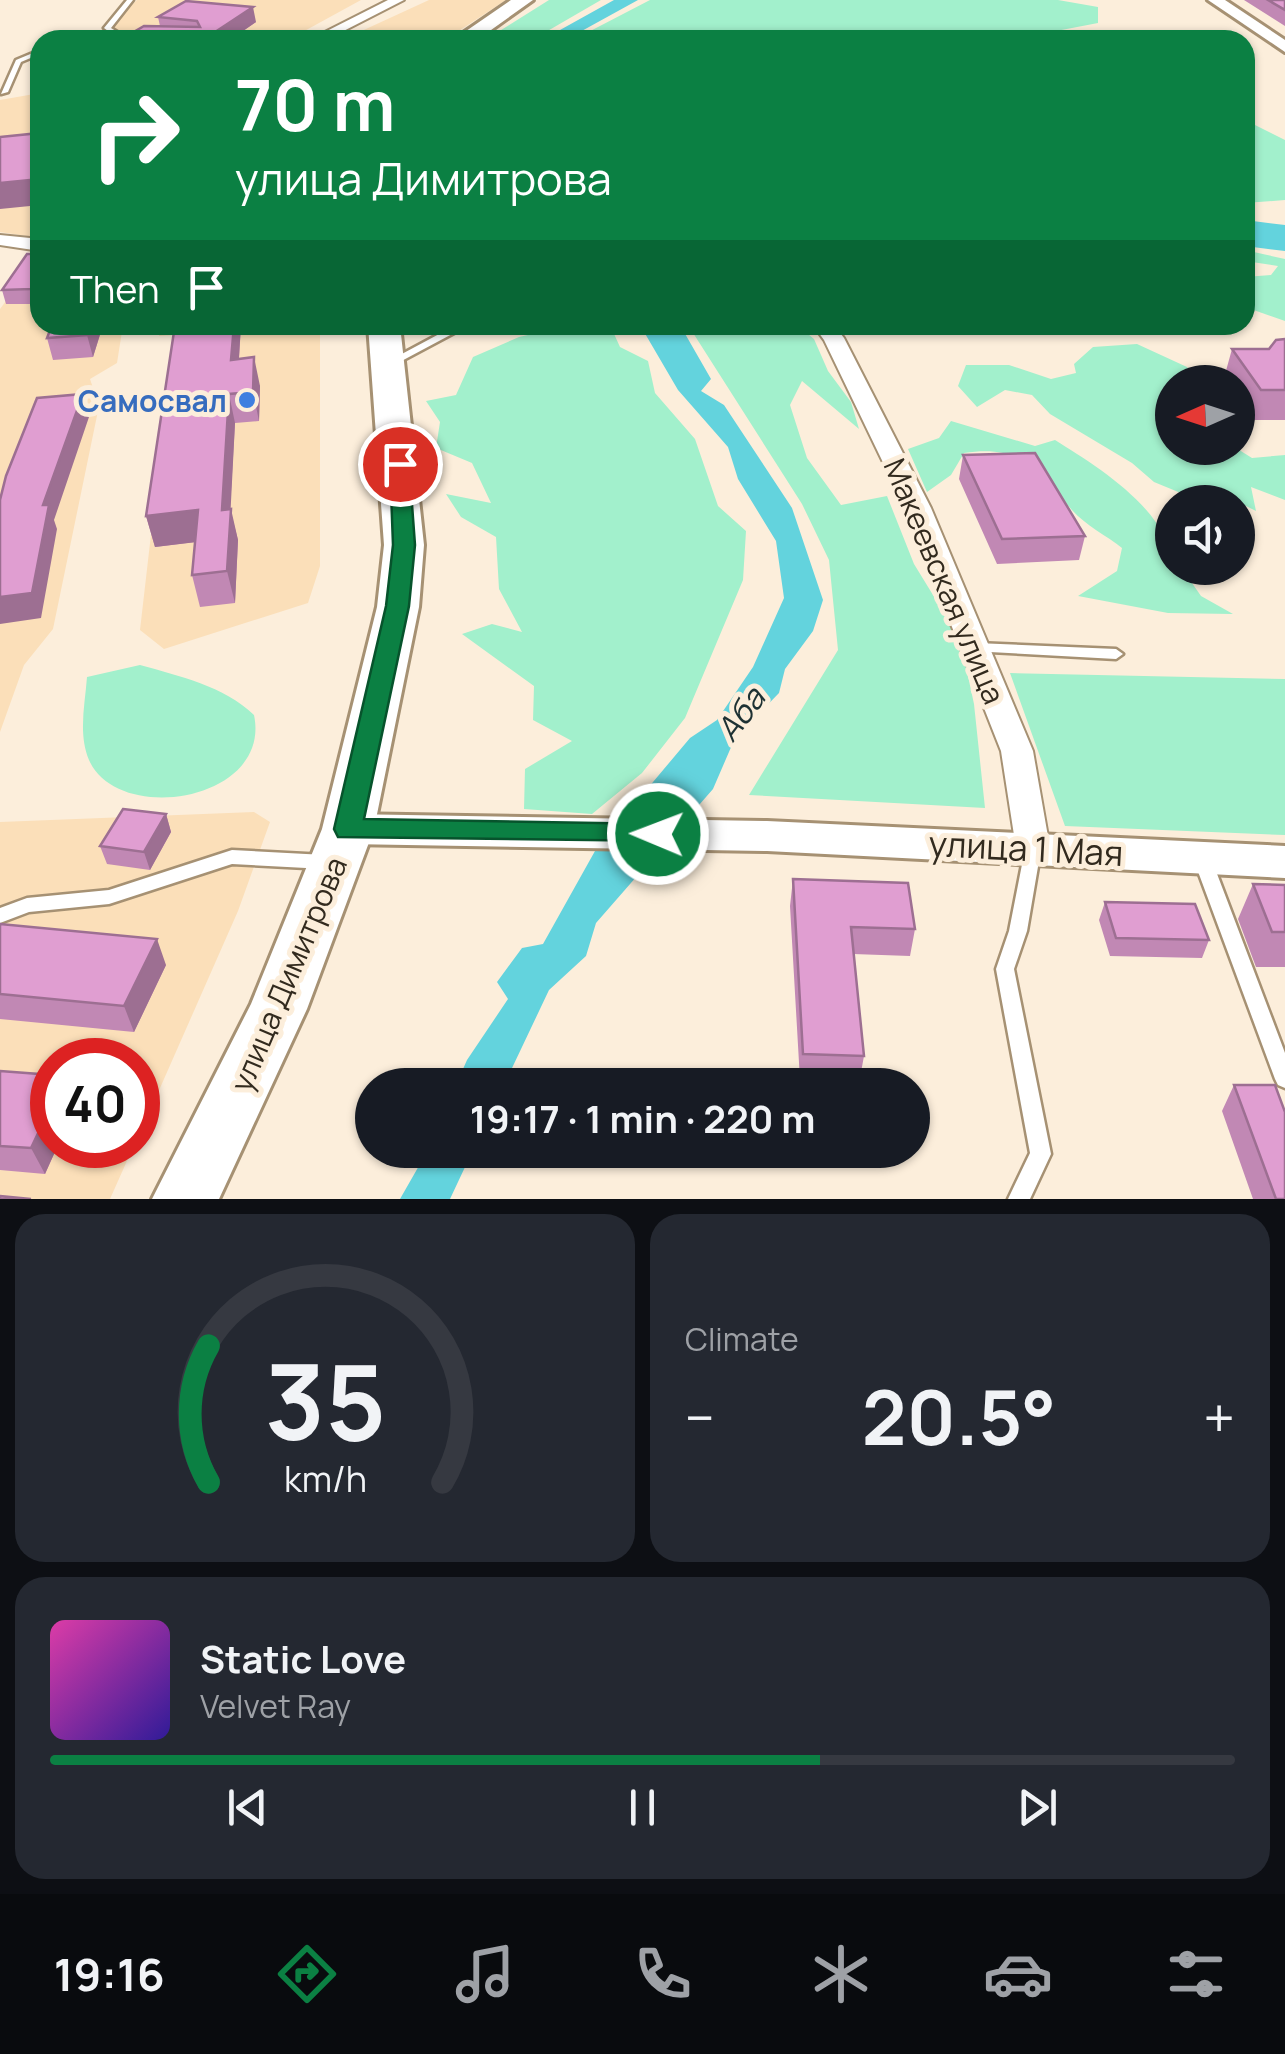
<!DOCTYPE html>
<html lang="en">
<head>
<meta charset="utf-8">
<style>
	:root { --surface:#171b24; --page:#242831; --text:#f1f3f6; --muted:#9ea1a6; --line:#363941; --accent:#0b8043 }
	body { margin:0; font-family:Manrope,sans-serif; background:var(--page); color:var(--text); height:100vh; display:flex; flex-direction:column; font-size:38px; white-space:nowrap }
	* { box-sizing:border-box; margin:0 }
	p { font-size:32px; color:var(--muted) }
	.icon { flex:none; width:55px; height:55px; fill:none; stroke:currentColor; stroke-width:2; stroke-linecap:round; stroke-linejoin:round }
	.map { position:relative; height:1199px; overflow:hidden }
	.panel { display:flex; flex-direction:column; gap:15px; padding:15px; background:#0d0f14; flex:1 }
	.panel>* { flex:none }
	.hud { position:absolute; left:30px; top:30px; width:1225px; height:305px; border-radius:30px; box-shadow:0 2px 8px #0004; background:#0b8043; color:#fff; overflow:hidden }
	.needle { width:65px; rotate:267deg }
	.tools { position:absolute; left:1155px; top:365px; display:grid; gap:20px }
	.tools a { display:grid; place-items:center; width:100px; height:100px; border-radius:50%; background:var(--surface); box-shadow:0 2px 8px #0004; font-size:50px }
	.speed { position:absolute; left:30px; top:1038px; display:flex; gap:20px; font-size:50px; font-weight:700; text-align:center }
	.speed>* { display:grid; place-content:center; width:130px; height:130px; border-radius:50%; background:var(--surface); box-shadow:0 2px 8px #0004; line-height:1 }
	.speed .limit { border:15px solid #d22; background:#fff; color:#111 }
	.pin { position:absolute; display:grid; place-items:center; width:85px; height:85px; color:#fff; margin:-42px; border:5px solid #fff; border-radius:50%; box-shadow:0 2px 10px #0007 }
	.me { position:absolute; width:110px; margin:-55px; rotate:271deg; stroke-linejoin:round; filter:drop-shadow(0 0 8px #0008) }
	.turn { display:flex; align-items:center; gap:35px; height:210px; padding:0 40px; font-size:45px }
	.turn .icon { width:130px; height:130px; stroke-width:2.5 }
	.turn b { display:block; font-size:70px; line-height:85px }
	.then { display:flex; align-items:center; height:95px; padding:0 40px; background:#0003; gap:20px; font-size:38px }
	.big { font-size:75px; font-weight:700; line-height:1.1 }
	.panel .card { flex:1; display:flex; flex-direction:column; justify-content:center; gap:15px; min-width:0; padding:0 35px; border-radius:30px; background:var(--page) }
	.panel .dial { align-items:center; gap:0 }
	.dial svg { height:260px; overflow:visible; fill:none; stroke:var(--line); stroke-width:7; stroke-linecap:round; text-anchor:middle }
	.dial text { fill:var(--text); stroke:none }
	.song { display:flex; align-items:center; gap:30px }
	.cover { width:120px; height:120px; border-radius:15px; background:linear-gradient(135deg,hsl(320 70% 55%),hsl(250 70% 35%)) }
	.played { height:10px; border-radius:5px; background:linear-gradient(90deg,var(--accent) 65%,var(--line) 65%) }
	.keys { display:flex; justify-content:space-around; direction:ltr }
	.heat { display:flex; justify-content:space-between; align-items:center; font-size:55px; direction:ltr }
	.panel .tiles { flex:1; display:grid; gap:15px; grid-template-columns:1fr 1fr }
	.card:last-child { grid-column:span 2 }
	.trip { position:absolute; left:355px; top:1068px; width:575px; height:100px; border-radius:50px; background:var(--surface); box-shadow:0 2px 8px #0004; font-weight:700; line-height:100px; text-align:center }
	.menu { display:flex; height:160px; justify-content:space-around; align-items:center; background:#090b0e; color:var(--muted) }
	.menu .icon { width:70px; height:70px }
	.menu .on { color:var(--accent) }
	.menu b { font-size:45px; color:var(--text) }
	.map>svg:first-child { display:block }
	.built { fill:#fbdfb9 }
	.green { fill:#a2f0cc }
	.water { fill:#63d3dd }
	.lines { fill:none; stroke-linecap:round; stroke-linejoin:round }
	.service-casing { stroke:#a69173; stroke-width:5 }
	.minor-casing { stroke:#a69173; stroke-width:4 }
	.tertiary-casing { stroke:#a69173; stroke-width:6 }
	.primary-casing { stroke:#a69173; stroke-width:6 }
	.service { fill:#fff; fill-rule:evenodd }
	.minor { fill:#fff; fill-rule:evenodd }
	.tertiary { fill:#fff; fill-rule:evenodd }
	.primary { fill:#fff; fill-rule:evenodd }
	.wall { fill:#c188b4 }
	.shaded-wall { fill:#9d6f92 }
	.building { fill:#e09ed1; stroke:#9d6f92; stroke-width:2.5 }
	.route { fill:#0b8043; stroke:#07532c; stroke-width:2.5 }
	.shop-dot { fill:#3f7fe0; stroke:#fceedb; stroke-width:4 }
	.labels { text-anchor:middle; dominant-baseline:central; stroke-width:10; stroke-linejoin:round; paint-order:stroke }
	.shop-label { font-size:30px; font-weight:bold; fill:#366cbe; stroke:#fceedb; text-anchor:end }
	.street-label { font-size:30px; fill:#322a1e; stroke:#fceedb }
	.water-label { font-size:32px; font-style:italic; fill:#1d3133; stroke:#fceedb }
	.near-street-label { font-size:35px; fill:#322a1e; stroke:#fceedb }
</style>
</head>
<body>
<div class="map">
<svg width="1285" height="1199" viewBox="0 0 1285 1199">
	<rect width="100%" height="100%" fill="#fceedb"/>
	<!-- built -->
	<path class="built" d="M137 0H361L288 40H94Z
		M429 0H506L445 40H342Z
		M40 93V238L0 232V100Z
		M40 255V325H123L117 363 90 379 99 406 53 629 24 665 0 732V309Z
		M161 325H320V566L308 603 164 649 140 630 174 335 159 336Z
		M254 812 270 822 238 911 138 1138V1060H52V1145H134L110 1199H0V822Z"/>
	<!-- green -->
	<path class="green" d="M549 0H601L532 40H485Z
		M650 0H1058L1098 7V23L1051 32 1055 40H812C763 24 716 35 666 40 636 43 604 40 573 40Z
		M1245 120 1285 140V200L1245 203Z
		M1245 250 1285 259V321L1245 307V277L1271 275 1278 266 1245 261Z
		M572 325H610L620 347 648 361 655 393 695 439 718 506 746 531 743 580 685 718 642 773 592 814 524 809 525 769 572 741 533 720 534 686 462 634 492 624 522 632 499 589 496 537 461 517 446 494 491 503 472 463 436 448 440 422 426 401 456 395 473 357 519 337Z
		M688 325H797L814 339 828 371 851 402 859 429 802 381 790 405 807 458 841 505 887 496 914 564 960 639 974 704 985 808 749 795 838 650 829 560 802 504Z
		M1137 344 1187 367 1200 382H1172V448H1236L1252 458 1285 455V500L1251 487 1256 511 1238 502 1188 496 1154 482 1132 463 1050 414 1032 395 1005 390 977 407 958 386 966 365H1009L1051 379 1076 373 1074 364 1093 347Z
		M951 421 1035 446 1055 440C1098 467 1172 512 1172 568H1195L1185 573 1201 596 1233 614 1168 613 1078 596 1117 571 1122 548C1107 536 1085 525 1072 510 1037 471 1023 444 964 453L951 475 927 492 908 449 939 438Z
		M140 665C179 676 224 686 254 715 272 801 118 826 89 760 78 734 85 704 87 677Z
		M1010 673 1285 679V835L1065 826Z"/>
	<!-- water -->
	<path class="water" d="M614 0H638L569 38 542 40Z
		M1245 220 1285 225V251L1245 246Z
		M640 325H680L711 379 701 391 724 405 792 508 823 600 813 631 785 669 779 693 735 738 713 789 596 923 586 956 549 990 504 1085H456L467 1060 508 999 497 982 522 948 543 944 595 851 690 738 717 720 753 667 784 598 776 541 738 479 728 447 678 390Z
		M428 1150H473L450 1199H400Z"/>
	<g class="lines">
		<defs>
			<path id="service" d="M127 0H133L111 28 119 33 146 34 148 37H117L92 40 112 34 104 28Z
				M40 50V54L21 62 8 92 1 94 16 60Z
				M456 325H469L394 365H386L385 363Z
				M976 643 1116 649 1123 654 1116 659 971 651 969 648Z
				M1033 843 1039 844 1041 849 1027 931 1014 969 1051 1154 1030 1199H1008L1030 1153 996 969 1009 931 1025 849 1027 844Z
				M232 850 325 855 331 857 334 862 331 867 325 869 232 864 109 904 29 912 0 923V908L27 898 109 890Z
				M1202 851 1208 853 1211 858 1285 1053V1088L1278 1085 1275 1079 1193 858 1196 853Z"/>
			<path id="minor" d="M388 0H404L326 40H309Z
				M0 235 40 239V251L0 245Z
				M813 325H834L844 338 931 508 1033 751 1050 848 1045 857 1033 861 1021 857 1016 848 1001 751 905 508 824 340Z"/>
			<path id="tertiary" d="M1208 0H1225L1285 40V52Z
				M348 814 767 821 1285 846V878L767 851 348 844 334 839 328 829 334 819Z"/>
			<path id="primary" d="M511 0H533L477 40H453Z
				M368 325H400L424 545 419 607 374 829 307 1009 219 1199H152L251 1004 322 829 377 607 384 545Z"/>
		</defs>
		<!-- service casing -->
		<use href="#service" class="service-casing"/>
		<!-- minor casing -->
		<use href="#minor" class="minor-casing"/>
		<!-- tertiary casing -->
		<use href="#tertiary" class="tertiary-casing"/>
		<!-- primary casing -->
		<use href="#primary" class="primary-casing"/>
		<!-- service -->
		<use href="#service" class="service"/>
		<!-- minor -->
		<use href="#minor" class="minor"/>
		<!-- tertiary -->
		<use href="#tertiary" class="tertiary"/>
		<!-- primary -->
		<use href="#primary" class="primary"/>
	</g>
	<!-- wall -->
	<path class="wall" d="M1244 0H1285V26Z
		M158 17 256 22 230 40H120L160 26Z
		M40 254V296L35 304H6L2 290Z
		M52 325H103L93 357 53 360 47 338Z
		M175 325H241L239 359 260 386 259 421 235 423 230 509 238 540 235 603 200 607 192 575 195 542 155 547 146 516Z
		M1285 339V420H1251L1238 399V382H1227L1224 378 1232 349H1269Z
		M963 455 1085 536 1079 560 997 564 959 479Z
		M166 814 171 832 150 870 107 864 100 846Z
		M793 879 915 929 910 956 853 954 864 1056 859 1083 800 1080 790 906Z
		M1253 884 1285 885V967H1256L1238 919Z
		M1105 902 1209 940 1202 958 1110 956 1099 920Z
		M0 924 166 965 134 1032 0 1019Z
		M0 1071 52 1145H58L45 1174 0 1170Z
		M1234 1085 1285 1199H1253L1222 1111Z"/>
	<!-- shaded-wall -->
	<path class="shaded-wall" d="M253 7 256 22 230 40H203Z
		M40 179V205L0 209V183Z
		M40 276V296L35 304 31 289Z
		M90 325H103L93 357 87 335Z
		M234 325H241L237 388 231 360Z
		M254 357 260 386 259 421 253 392Z
		M83 394 89 417 54 520 57 529 41 618 0 624V597L43 505Z
		M229 394 235 423 229 541 222 510Z
		M231 509 238 540 235 603 227 571Z
		M198 510 205 541 155 547 146 516Z
		M166 814 171 832 150 870 144 852Z
		M157 939 166 965 134 1032 124 1006Z
		M52 1104V1145H58L45 1174 31 1148Z"/>
	<!-- building -->
	<path class="building" d="M1268 0H1285V10Z
		M186 1 253 7 203 40H120L144 26 200 27 197 21 158 17Z
		M320 33 374 36 369 40H311Z
		M40 133V179L0 183V137Z
		M27 254H40V276L31 289 2 290Z
		M52 325H90L87 335 47 338Z
		M175 325H234L231 360 254 357 253 392 229 394 222 510 231 509 227 571 192 575 198 510 146 516Z
		M1285 339V390H1261L1232 349H1269L1276 340Z
		M83 394 43 505H49L32 593 0 597V500L6 476 37 398Z
		M1035 453 1085 536 1002 539 963 455Z
		M123 809 166 814 144 852 100 846Z
		M793 879 908 883 915 929 851 927 864 1056 803 1054Z
		M1253 884 1285 885V932H1272Z
		M1105 902 1195 904 1209 940 1116 938Z
		M0 924 157 939 124 1006 0 994Z
		M0 1071 52 1075V1104L31 1148 0 1146Z
		M1234 1085H1275L1285 1112V1199H1276Z
		M0 1196 31 1199H0Z"/>
	<!-- route -->
	<path class="route" d="M400 458 409 464 415 545 409 606 364 819 658 824 672 834 668 841 338 837 334 829 386 606 393 545 390 464Z"/>
	<!-- markers -->
	<circle class="shop-dot" cx="247" cy="400" r="10"/>
	<g class="labels">
		<!-- shop labels -->
		<g class="shop-label">
			<text x="227" y="400">Самосвал</text>
		</g>
		<!-- street labels -->
		<g class="street-label">
			<text transform="translate(945 581) rotate(67)">Макеевская улица</text>
			<text transform="translate(288 974) rotate(-67)">улица Димитрова</text>
		</g>
		<!-- water labels -->
		<g class="water-label">
			<text transform="translate(740 714) rotate(-53)">Аба</text>
		</g>
		<!-- near-street labels -->
		<g class="near-street-label">
			<text transform="translate(1026 848) rotate(3)">улица 1 Мая</text>
		</g>
	</g>
</svg>
<div class="tools">
<a><svg class="needle" viewBox="-14 -14 28 28"><path d="M0-13l5 13h-10z" fill="#e53935"/><path d="M0 13l5-13h-10z" fill="#9ea1a6"/></svg></a>
<a><svg class="icon" aria-label="sound" viewBox="0 0 24 24"><path d="M4 9h4l5-4v14l-5-4H4zM17 9q2 3 0 6"/></svg></a>
</div>
<div class="speed"><div class="limit">40</div></div>
<div class="pin" style="left:400px;top:464px;background:#d93025"><svg class="icon" aria-label="arrive" viewBox="0 0 24 24"><path d="M6 21V4h12l-3 4 3 4H6"/></svg></div>
<svg class="me" style="left:658px;top:834px" viewBox="-20 -20 40 40"><circle r="17" fill="#0b8043" stroke="#fff" stroke-width="3"/><path d="M0-11L8 9 0 5-8 9z" fill="#fff"/></svg>
<div class="trip">19:17 · 1 min · 220 m</div>
<div class="hud">
<div class="turn"><svg class="icon" aria-label="right" viewBox="0 0 24 24"><path d="M7 20v-9h11M14 6l5 5-5 5"/></svg><div><b>70 m</b>улица Димитрова</div></div>
<div class="then">Then<svg class="icon" aria-label="arrive" viewBox="0 0 24 24"><path d="M6 21V4h12l-3 4 3 4H6"/></svg></div>
</div>
</div>
<section class="panel">
<div class="tiles">
<div class="card dial"><svg viewBox="0 0 100 80">
<path d="M14 69A42 42 0 1 1 86 69"/>
<path d="M14 69A42 42 0 0 1 14 27" stroke="#0b8043"/>
<text x="50" y="56" font-size="32" font-weight="700">35</text>
<text x="50" y="72" font-size="11">km/h</text>
</svg></div>
<div class="card"><p>Climate</p>
<div class="heat"><a>−</a><b class="big">20.5°</b><a>+</a></div>
</div>
<div class="card">
<div class="song"><i class="cover"></i><div><b>Static Love</b><p>Velvet Ray</p></div></div>
<div class="played"></div>
<div class="keys"><svg class="icon" aria-label="previous" viewBox="0 0 24 24"><path d="M18 5L8 12l10 7zM5 5v14"/></svg><svg class="icon" aria-label="pause" viewBox="0 0 24 24"><path d="M8 5v14M16 5v14"/></svg><svg class="icon" aria-label="next" viewBox="0 0 24 24"><path d="M6 5l10 7-10 7zM19 5v14"/></svg></div>
</div>
</div>
</section>
<nav class="menu">
<b>19:16</b>
<svg class="icon on" aria-label="directions" viewBox="0 0 24 24"><path d="M12 3l9 9-9 9-9-9zM9 14v-3h6M13 9l2 2-2 2"/></svg>
<svg class="icon" aria-label="music" viewBox="0 0 24 24"><path d="M9 18V5l10-2v13"/><circle cx="6" cy="18" r="3"/><circle cx="16" cy="16" r="3"/></svg>
<svg class="icon" aria-label="phone" viewBox="0 0 24 24"><path d="M5 4h4l2 5-3 2q2 4 5 5l2-3 5 2v4C11 20 4 13 5 4z"/></svg>
<svg class="icon" aria-label="climate" viewBox="0 0 24 24"><path d="M12 3v18M4 7l16 10M4 17L20 7"/></svg>
<svg class="icon" aria-label="car" viewBox="0 0 24 24"><path d="M5 17H2v-5l4-1 3-4h7l3 4 3 1v5h-3M9 17h6M6 11h13"/><circle cx="7" cy="17" r="2"/><circle cx="17" cy="17" r="2"/></svg>
<svg class="icon" aria-label="filters" viewBox="0 0 24 24"><path d="M4 7h16M4 17h16"/><circle cx="9" cy="7" r="2"/><circle cx="15" cy="17" r="2"/></svg>
</nav>
</body>
</html>
